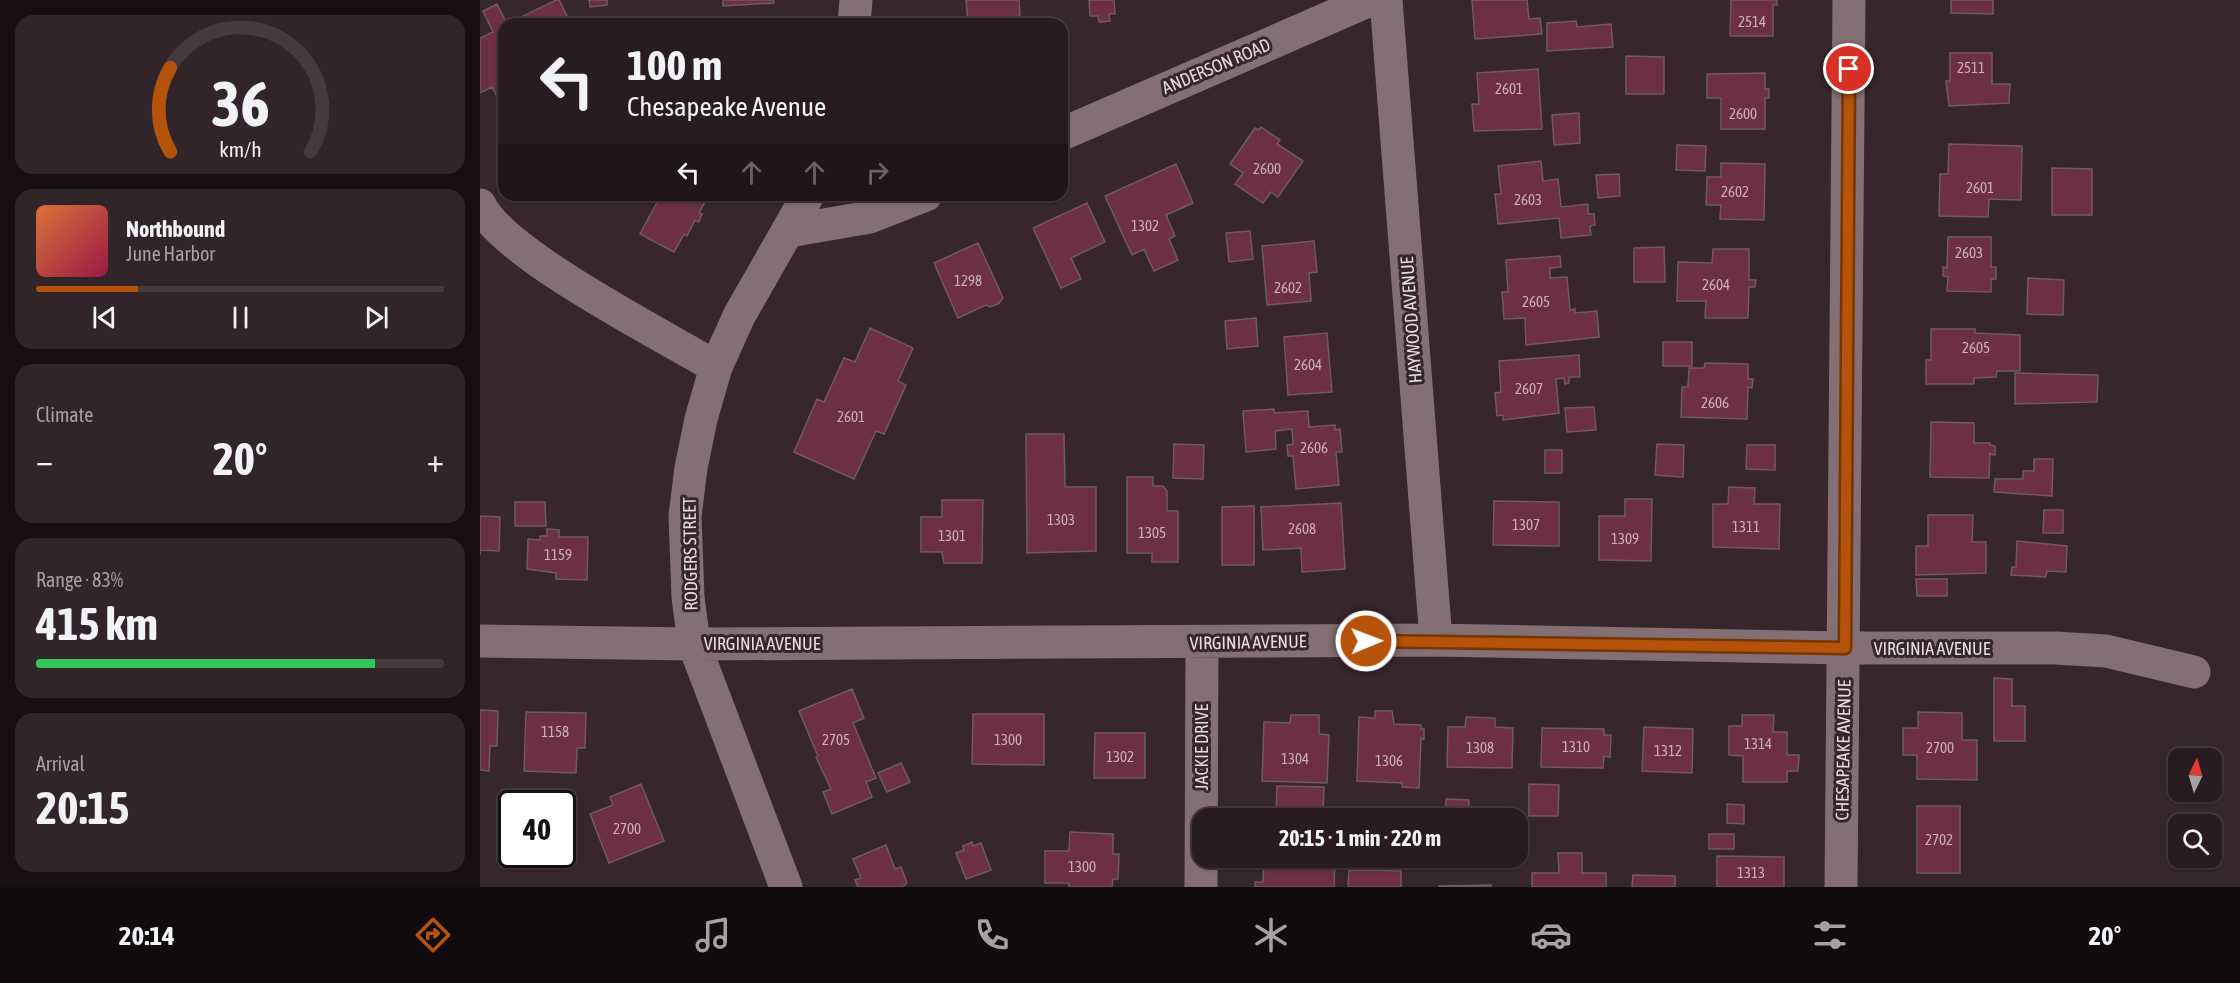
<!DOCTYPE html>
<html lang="en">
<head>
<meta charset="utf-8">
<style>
	:root { --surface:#291c20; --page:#312529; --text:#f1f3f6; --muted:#a5a1a5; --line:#453a3e; --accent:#b45309 }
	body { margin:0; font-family:"Asap Condensed",sans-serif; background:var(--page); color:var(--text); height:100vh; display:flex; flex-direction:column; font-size:22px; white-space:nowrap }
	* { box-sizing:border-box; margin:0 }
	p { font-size:20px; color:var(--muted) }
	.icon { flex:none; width:33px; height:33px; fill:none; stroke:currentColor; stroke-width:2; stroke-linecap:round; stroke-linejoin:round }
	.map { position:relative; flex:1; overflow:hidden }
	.side { display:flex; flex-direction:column; gap:15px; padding:15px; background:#170f12; width:480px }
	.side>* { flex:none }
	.banner { position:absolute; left:18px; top:18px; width:570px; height:183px; border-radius:18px; box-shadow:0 2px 4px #0004,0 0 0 2px var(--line); background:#291c20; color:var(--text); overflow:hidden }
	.needle { width:39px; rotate:5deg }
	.buttons { position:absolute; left:1688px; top:748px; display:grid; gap:12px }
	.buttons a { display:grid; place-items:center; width:54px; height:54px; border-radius:12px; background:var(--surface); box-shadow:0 2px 4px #0004,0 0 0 2px var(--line); font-size:30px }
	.speed { position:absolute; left:18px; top:790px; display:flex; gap:12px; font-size:30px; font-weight:700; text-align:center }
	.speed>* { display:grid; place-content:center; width:78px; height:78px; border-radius:50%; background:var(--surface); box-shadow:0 2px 4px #0004,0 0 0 2px var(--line); line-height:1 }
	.speed .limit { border:3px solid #111; border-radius:9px; background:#fff; color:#111 }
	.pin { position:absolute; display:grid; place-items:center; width:51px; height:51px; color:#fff; margin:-26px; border:3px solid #fff; border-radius:50%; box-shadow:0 2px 6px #0007 }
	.me { position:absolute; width:66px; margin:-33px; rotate:89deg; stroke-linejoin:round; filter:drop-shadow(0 0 4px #0008) }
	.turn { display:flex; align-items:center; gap:21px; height:126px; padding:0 30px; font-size:27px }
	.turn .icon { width:78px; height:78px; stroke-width:2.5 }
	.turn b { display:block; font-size:42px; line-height:51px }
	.lanes { display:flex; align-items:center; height:57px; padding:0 30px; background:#0003; justify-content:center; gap:30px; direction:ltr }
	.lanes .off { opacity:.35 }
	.big { font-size:45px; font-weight:700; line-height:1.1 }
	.side .widget { flex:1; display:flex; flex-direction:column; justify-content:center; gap:9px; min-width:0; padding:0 21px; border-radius:18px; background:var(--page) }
	.side .dial { align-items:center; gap:0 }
	.dial svg { height:156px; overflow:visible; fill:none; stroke:var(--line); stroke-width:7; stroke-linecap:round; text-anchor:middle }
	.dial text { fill:var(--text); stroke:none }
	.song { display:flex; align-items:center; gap:18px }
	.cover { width:72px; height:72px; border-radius:9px; background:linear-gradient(135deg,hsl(20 70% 55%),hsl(340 70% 35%)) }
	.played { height:6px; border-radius:3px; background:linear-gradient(90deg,var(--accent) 25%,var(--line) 25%) }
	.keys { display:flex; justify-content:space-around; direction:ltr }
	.heat { display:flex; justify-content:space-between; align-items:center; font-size:33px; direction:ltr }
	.charge { height:9px; border-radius:4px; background:linear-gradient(90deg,#34c759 83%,var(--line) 0) }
	.trip { position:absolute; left:712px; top:808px; width:336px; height:60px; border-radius:18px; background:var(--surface); box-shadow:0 2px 4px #0004,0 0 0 2px var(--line); font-weight:700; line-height:60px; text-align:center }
	.tab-bar { display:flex; height:96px; justify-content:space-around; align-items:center; background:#100b0d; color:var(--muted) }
	.tab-bar .icon { width:42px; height:42px }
	.tab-bar .current { color:var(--accent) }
	.tab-bar b { font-size:27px; color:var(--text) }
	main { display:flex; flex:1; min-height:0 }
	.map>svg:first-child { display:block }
	.building { fill:#6d2f44; stroke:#6e5b60; stroke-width:1.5 }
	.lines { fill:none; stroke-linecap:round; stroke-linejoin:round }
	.minor { stroke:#836f74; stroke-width:33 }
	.route-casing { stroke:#753606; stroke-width:15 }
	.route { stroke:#b45309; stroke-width:10 }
	.labels { text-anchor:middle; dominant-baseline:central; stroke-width:6; stroke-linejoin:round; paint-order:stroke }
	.number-label { font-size:15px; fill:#c9b1b8 }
	.street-label { font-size:18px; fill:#e8dcdf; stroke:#37262b }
</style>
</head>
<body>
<main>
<section class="side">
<div class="widget dial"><svg viewBox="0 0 100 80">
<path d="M14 69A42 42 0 1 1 86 69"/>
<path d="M14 69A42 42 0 0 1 14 26" stroke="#b45309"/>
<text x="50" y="56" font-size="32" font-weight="700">36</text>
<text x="50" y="72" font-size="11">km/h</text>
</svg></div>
<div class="widget">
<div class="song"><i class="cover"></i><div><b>Northbound</b><p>June Harbor</p></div></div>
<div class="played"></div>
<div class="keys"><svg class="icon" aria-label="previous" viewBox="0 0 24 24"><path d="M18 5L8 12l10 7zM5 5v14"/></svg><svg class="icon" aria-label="pause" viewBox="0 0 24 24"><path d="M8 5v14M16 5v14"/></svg><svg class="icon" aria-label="next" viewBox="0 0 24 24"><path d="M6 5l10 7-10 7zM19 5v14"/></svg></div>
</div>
<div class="widget"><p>Climate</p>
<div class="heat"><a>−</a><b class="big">20°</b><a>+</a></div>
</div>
<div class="widget"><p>Range · 83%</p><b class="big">415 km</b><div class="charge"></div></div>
<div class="widget"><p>Arrival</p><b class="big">20:15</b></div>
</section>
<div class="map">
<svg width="1760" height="887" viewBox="0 0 1760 887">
	<rect width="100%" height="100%" fill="#37262b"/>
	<!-- building -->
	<path class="building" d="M76 0H79L91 24H27Z
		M109 0H127V5L110 7Z
		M243 0H294V3L243 6Z
		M486 0H539L540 16 488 23Z
		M609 0H634L635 14H629L630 21 619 22 618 16H610Z
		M992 0H1047L1049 19 1060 18 1062 34 995 39Z
		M1251 0H1297V5H1293V36H1250Z
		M1471 0H1513V14L1471 13Z
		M17 4 27 24H24V110L12 87 0 93V38L13 32 3 11Z
		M1096 21 1097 27 1131 24 1133 47 1067 51V23Z
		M1470 53H1512V84H1530L1529 103 1469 106 1466 81H1470Z
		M1146 56 1184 57V94H1146Z
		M1058 69 1062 129 994 131 992 104H999L997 73Z
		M1285 73V89H1289V98H1285V129H1241V98H1227V74Z
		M1099 113 1100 143 1074 145 1072 115Z
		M781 127 800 140 797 144 823 161 798 197 791 192 783 203 755 184 763 173 750 164 775 128 779 130Z
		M1469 144 1542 146 1541 200 1509 199 1508 217 1459 216 1460 174H1468Z
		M1197 145 1226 146 1225 171 1196 170Z
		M1061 161 1063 181 1078 179 1081 207 1108 204V214H1114L1115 225 1110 226 1111 235 1081 238 1079 218 1018 224 1015 194H1021L1018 166Z
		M1241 163 1285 164 1284 220 1240 219 1241 205H1226L1227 177H1241Z
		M696 164 713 203 686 215 695 236 689 239 698 260 674 271 664 249 652 255 625 196Z
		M1572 168 1612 169V215H1572Z
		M1139 174 1140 196 1118 198 1116 175Z
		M181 195H229L219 213 222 214 219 222 215 220 207 236 204 234 194 252 160 234Z
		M607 203 625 242 591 258 601 279 581 288 553 228Z
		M770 231 773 259 749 262 746 233Z
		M1468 237H1511V267H1516V279H1511V292L1467 291 1468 277 1463 276V267L1467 268Z
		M834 241 837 272 829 273 831 301 787 305 782 246Z
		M498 243 523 298 518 304 510 307 506 305 478 318 454 263Z
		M1184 247 1185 282H1154V248Z
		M1233 249H1269V280H1276L1275 287H1269L1268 318H1225L1226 301H1197L1198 262 1232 263Z
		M1080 256 1081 267 1070 268V278L1087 277 1090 310 1095 309V313L1117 311 1119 337 1046 345 1045 318 1024 319 1022 292H1028L1026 260Z
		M1548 278 1584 280 1583 315 1547 314Z
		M776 318 778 346 747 349 745 321Z
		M390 328 433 348 418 381 426 385 404 434 396 431 374 479 314 452 337 399 344 402 364 358 375 362Z
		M1451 329H1495V333L1540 335V371H1517L1516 377 1494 378V384H1446V360H1451Z
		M847 333 852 392 808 395 804 337Z
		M1183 342H1212V366H1183Z
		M1099 355 1100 377H1089V383L1085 384 1084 378 1076 379 1079 413 1023 420V415L1017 416 1015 393 1021 392 1019 361Z
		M1225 363 1268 364V379H1273L1272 388 1268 387 1267 419 1201 417 1202 387H1208L1209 368H1224Z
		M1535 373 1618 375 1617 402 1535 404Z
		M1114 407 1116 430 1087 432 1085 408Z
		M794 409V413L828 411 829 427 855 425V430L860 429 862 452H856L859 485 816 489 813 456H808L807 445 813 444 812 429 795 431 796 449 766 452 763 411Z
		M1451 422 1494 423V443H1510V445L1515 446V455L1510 454 1509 478 1450 477Z
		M546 434H584L585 487H616V551L547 553Z
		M694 444 724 445 723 479 693 478Z
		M1177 444 1204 445 1203 477 1175 475Z
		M1267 445H1295V470L1266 469Z
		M1065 450H1082V473H1065Z
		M1554 459H1573L1572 496 1514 492 1515 479H1543V471H1554Z
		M647 477H673V486H683L687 491V511H698V562H672V553H647Z
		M1249 487 1275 488 1274 504H1300L1299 549 1233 547V504H1248Z
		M1145 499H1172L1171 561 1119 560V516H1145Z
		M462 500H503L502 563H464L462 552H441V517H462Z
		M1014 501 1079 502V546L1013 545Z
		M35 502H65L66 526H35Z
		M861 503 865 569 822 572 821 548 783 550 781 507Z
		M774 506V565H742V507Z
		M1564 510H1583V533H1563Z
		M1448 515H1493L1492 542H1506V573L1436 575V546H1448Z
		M0 516 20 517 19 551 0 550V555Z
		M67 529 79 530V537H108L107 580 76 579V573L47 569 48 539 60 540V536H67Z
		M1537 541 1587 546 1586 572 1567 571 1566 577 1531 575 1532 567H1536Z
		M1436 579H1467V596H1437Z
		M1514 678 1532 679V706H1545V741H1514Z
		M372 689 384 718 373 723 396 778 386 782 392 797 352 814 343 792 351 789 336 757 338 756 319 711Z
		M0 710 18 711 17 746H10L9 771 0 770Z
		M895 711H912L914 724 941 725V729H944V739L941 738 939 788 922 787V783L877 781 879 717 895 718Z
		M46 712 106 713 105 748H97L96 773 44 771Z
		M1438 712 1482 713V740H1497V780L1437 779V755H1423V728H1438Z
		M493 714H564V765L492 764Z
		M811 715H839V734L849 735 847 783 782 781 784 722 810 723Z
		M1262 715H1294L1293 732H1307V755H1319L1318 771H1307V782H1263V756L1249 755V726H1262Z
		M986 717 1015 718V727L1033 728 1032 768 967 767 968 727H985Z
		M1164 727 1213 729 1212 773 1162 771Z
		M1062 728 1124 729V735H1131L1130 757 1124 756 1123 768 1061 767Z
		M615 733H665V778H614Z
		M421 763 430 782 407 792 398 773Z
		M161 784 184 841 129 863 110 814 133 805 130 797Z
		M1049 784 1079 785 1078 816H1049Z
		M797 786 844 787 843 816 796 815Z
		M966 799 989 800 988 818 965 817Z
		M1247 804 1264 805V824L1247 823Z
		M1437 806H1480V873H1437Z
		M590 832 633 834V854H639L638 879H633L632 887H589V883H565V851H589Z
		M1229 834H1254V849H1229Z
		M492 842 493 846 501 843 511 870 486 879 476 853 484 850 483 846Z
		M406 845 415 869 421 867 427 883 422 887H378L375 880 381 878 373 859Z
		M1078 853H1102V873H1126V887H1052V873H1079Z
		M1237 856 1304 857V887H1237Z
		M784 858H855L854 887H775V882H783Z
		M869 870 921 871V887H868Z
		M1153 875 1195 876V887H1152Z
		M1011 885V887H959V886Z"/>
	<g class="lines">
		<!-- minor -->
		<path class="minor" d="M906 0 956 640
			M374 24 376 0
			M582 134 890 0
			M0 205C23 254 184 336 236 367
			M309 231 390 217 446 195
			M0 641 214 644 956 640 1364 648H1575L1626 651 1714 672
			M306 887 214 644 208 597 205 516 211 468 221 419 236 367 259 316 328 195
			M721 887 722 642
			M1361 887 1369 0"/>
	</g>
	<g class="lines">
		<defs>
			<path id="route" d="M886 641 1365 648 1369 69"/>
		</defs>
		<!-- route casing -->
		<use href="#route" class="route-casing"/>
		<!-- route -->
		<use href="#route" class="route"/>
	</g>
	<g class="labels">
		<!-- number labels -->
		<g class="number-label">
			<text x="1272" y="21">2514</text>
			<text x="1491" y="67">2511</text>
			<text x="1029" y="88">2601</text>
			<text x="1263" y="113">2600</text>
			<text x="787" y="168">2600</text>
			<text x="1500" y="187">2601</text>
			<text x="1255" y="191">2602</text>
			<text x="1048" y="199">2603</text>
			<text x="665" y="225">1302</text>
			<text x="1489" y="252">2603</text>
			<text x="488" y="280">1298</text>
			<text x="1236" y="284">2604</text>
			<text x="808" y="287">2602</text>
			<text x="1056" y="301">2605</text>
			<text x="1496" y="347">2605</text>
			<text x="828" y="364">2604</text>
			<text x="1049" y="388">2607</text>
			<text x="1235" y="402">2606</text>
			<text x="371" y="416">2601</text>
			<text x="834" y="447">2606</text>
			<text x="581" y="519">1303</text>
			<text x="1046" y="524">1307</text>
			<text x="1266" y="526">1311</text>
			<text x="822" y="528">2608</text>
			<text x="672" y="532">1305</text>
			<text x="472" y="535">1301</text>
			<text x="1145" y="538">1309</text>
			<text x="78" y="554">1159</text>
			<text x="75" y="731">1158</text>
			<text x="356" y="739">2705</text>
			<text x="528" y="739">1300</text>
			<text x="1278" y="743">1314</text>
			<text x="1096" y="746">1310</text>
			<text x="1000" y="747">1308</text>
			<text x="1460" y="747">2700</text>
			<text x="1188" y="750">1312</text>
			<text x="640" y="756">1302</text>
			<text x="815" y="758">1304</text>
			<text x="909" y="760">1306</text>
			<text x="147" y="828">2700</text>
			<text x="1459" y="839">2702</text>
			<text x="602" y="866">1300</text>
			<text x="1271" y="872">1313</text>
		</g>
		<!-- street labels -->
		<g class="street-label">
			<text transform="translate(736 66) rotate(-23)">ANDERSON ROAD</text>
			<text transform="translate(931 320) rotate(-94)">HAYWOOD AVENUE</text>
			<text transform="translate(210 554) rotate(-91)">RODGERS STREET</text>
			<text transform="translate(768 642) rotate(-1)">VIRGINIA AVENUE</text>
			<text x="282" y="643">VIRGINIA AVENUE</text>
			<text x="1452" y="648">VIRGINIA AVENUE</text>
			<text transform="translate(721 747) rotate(-90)">JACKIE DRIVE</text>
			<text transform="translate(1363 750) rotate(-89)">CHESAPEAKE AVENUE</text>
		</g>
	</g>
</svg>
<div class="buttons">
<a><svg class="needle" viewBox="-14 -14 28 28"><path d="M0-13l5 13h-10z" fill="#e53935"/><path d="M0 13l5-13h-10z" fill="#a5a1a5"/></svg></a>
<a><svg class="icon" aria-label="search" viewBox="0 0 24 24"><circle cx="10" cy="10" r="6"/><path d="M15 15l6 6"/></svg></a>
</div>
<div class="speed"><div class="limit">40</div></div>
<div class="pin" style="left:1369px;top:69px;background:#d93025"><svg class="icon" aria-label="arrive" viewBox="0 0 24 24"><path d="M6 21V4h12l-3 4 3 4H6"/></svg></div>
<svg class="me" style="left:886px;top:641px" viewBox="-20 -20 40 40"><circle r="17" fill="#b45309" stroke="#fff" stroke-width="3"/><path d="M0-11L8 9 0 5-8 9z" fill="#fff"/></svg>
<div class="trip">20:15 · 1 min · 220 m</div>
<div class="banner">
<div class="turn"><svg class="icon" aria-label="left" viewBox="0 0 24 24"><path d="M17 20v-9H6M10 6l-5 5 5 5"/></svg><div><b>100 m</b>Chesapeake Avenue</div></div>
<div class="lanes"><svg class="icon" aria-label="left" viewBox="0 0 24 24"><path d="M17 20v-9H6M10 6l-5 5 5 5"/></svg><svg class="icon off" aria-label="ahead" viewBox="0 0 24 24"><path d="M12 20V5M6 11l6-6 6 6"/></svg><svg class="icon off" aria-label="ahead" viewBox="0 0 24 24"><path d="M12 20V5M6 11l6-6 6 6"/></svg><svg class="icon off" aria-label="right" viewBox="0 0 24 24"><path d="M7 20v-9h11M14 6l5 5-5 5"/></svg></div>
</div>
</div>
</main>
<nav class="tab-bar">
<b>20:14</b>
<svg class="icon current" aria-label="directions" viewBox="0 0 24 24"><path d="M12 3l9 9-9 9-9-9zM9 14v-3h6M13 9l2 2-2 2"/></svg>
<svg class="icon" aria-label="music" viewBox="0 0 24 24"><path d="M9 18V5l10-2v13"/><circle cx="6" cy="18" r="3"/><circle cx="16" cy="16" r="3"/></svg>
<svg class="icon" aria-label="phone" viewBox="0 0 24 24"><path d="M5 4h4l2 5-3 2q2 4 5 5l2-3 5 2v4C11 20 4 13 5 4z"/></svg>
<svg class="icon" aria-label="climate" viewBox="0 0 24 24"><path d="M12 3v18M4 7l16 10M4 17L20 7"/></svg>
<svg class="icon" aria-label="car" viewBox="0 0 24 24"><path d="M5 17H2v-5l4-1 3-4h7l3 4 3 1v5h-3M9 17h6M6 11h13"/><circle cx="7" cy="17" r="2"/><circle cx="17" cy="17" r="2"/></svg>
<svg class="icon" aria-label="filters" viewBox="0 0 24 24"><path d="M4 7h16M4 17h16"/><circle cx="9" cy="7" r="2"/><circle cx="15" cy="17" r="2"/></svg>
<b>20°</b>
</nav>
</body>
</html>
